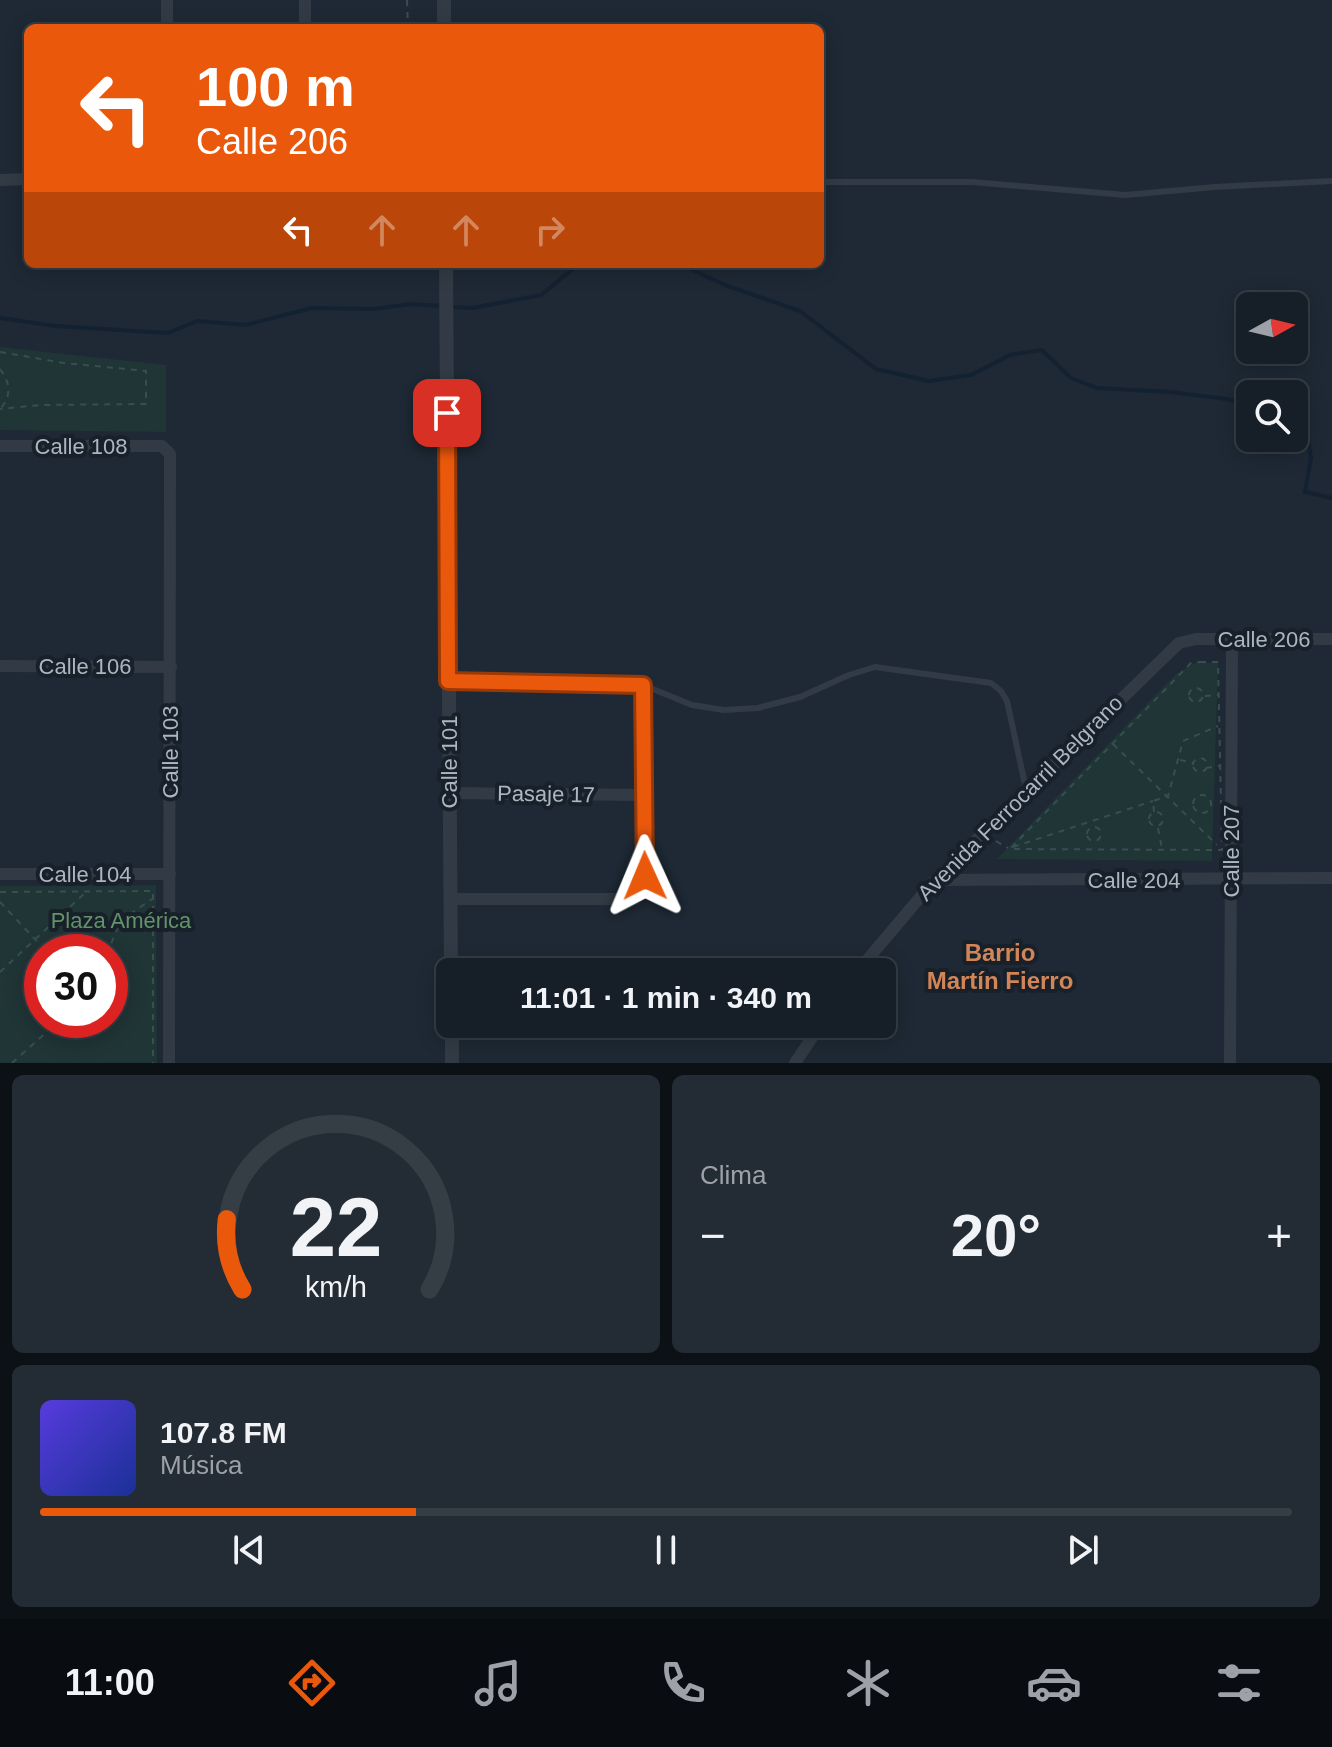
<!DOCTYPE html>
<html lang="es">
<head>
<meta charset="utf-8">
<style>
	:root { --surface:#161f28; --page:#232c34; --text:#f1f3f6; --muted:#9ea2a8; --line:#353d45; --accent:#ea580c }
	body { margin:0; font-family:Helvetica,sans-serif; background:var(--page); color:var(--text); height:100vh; display:flex; flex-direction:column; font-size:30px; white-space:nowrap }
	* { box-sizing:border-box; margin:0 }
	p { font-size:26px; color:var(--muted) }
	.icon { flex:none; width:44px; height:44px; fill:none; stroke:currentColor; stroke-width:2; stroke-linecap:round; stroke-linejoin:round }
	.map { position:relative; height:1063px; overflow:hidden }
	.panel { display:flex; flex-direction:column; gap:12px; padding:12px; background:#0c1116; flex:1 }
	.panel>* { flex:none }
	.guide { position:absolute; left:24px; top:24px; width:800px; height:244px; border-radius:12px; box-shadow:0 4px 20px #0003,0 0 0 2px var(--line); background:#ea580c; color:#fff; overflow:hidden }
	.needle { width:52px; rotate:82deg }
	.tools { position:absolute; left:1236px; top:292px; display:grid; gap:16px }
	.tools a { display:grid; place-items:center; width:72px; height:72px; border-radius:12px; background:var(--surface); box-shadow:0 4px 20px #0003,0 0 0 2px var(--line); font-size:40px }
	.speed { position:absolute; left:24px; top:934px; display:flex; gap:16px; font-size:40px; font-weight:700; text-align:center }
	.speed>* { display:grid; place-content:center; width:104px; height:104px; border-radius:50%; background:var(--surface); box-shadow:0 4px 20px #0003,0 0 0 2px var(--line); line-height:1 }
	.speed .limit { border:12px solid #d22; background:#fff; color:#111 }
	.pin { position:absolute; display:grid; place-items:center; width:68px; height:68px; color:#fff; margin:-34px; border-radius:16px; box-shadow:0 4px 12px #0006 }
	.me { position:absolute; width:88px; margin:-44px; rotate:359deg; stroke-linejoin:round; filter:drop-shadow(0 0 6px #0008) }
	.turn { display:flex; align-items:center; gap:28px; height:168px; padding:0 40px; font-size:36px }
	.turn .icon { width:104px; height:104px; stroke-width:2.5 }
	.turn b { display:block; font-size:56px; line-height:68px }
	.lanes { display:flex; align-items:center; height:76px; padding:0 40px; background:#0003; justify-content:center; gap:40px; direction:ltr }
	.lanes .off { opacity:.35 }
	.big { font-size:60px; font-weight:600; line-height:1.1 }
	.panel .widget { flex:1; display:flex; flex-direction:column; justify-content:center; gap:12px; min-width:0; padding:0 28px; border-radius:12px; background:var(--page) }
	.panel .dial { align-items:center; gap:0 }
	.dial svg { height:208px; overflow:visible; fill:none; stroke:var(--line); stroke-width:7; stroke-linecap:round; text-anchor:middle }
	.dial text { fill:var(--text); stroke:none }
	.song { display:flex; align-items:center; gap:24px }
	.cover { width:96px; height:96px; border-radius:12px; background:linear-gradient(135deg,hsl(250 70% 55%),hsl(230 70% 35%)) }
	.played { height:8px; border-radius:4px; background:linear-gradient(90deg,var(--accent) 30%,var(--line) 30%) }
	.keys { display:flex; justify-content:space-around; direction:ltr }
	.heat { display:flex; justify-content:space-between; align-items:center; font-size:44px; direction:ltr }
	.panel .tiles { flex:1; display:grid; gap:12px; grid-template-columns:1fr 1fr }
	.widget:last-child { grid-column:span 2 }
	.trip { position:absolute; left:436px; top:958px; width:460px; height:80px; border-radius:12px; background:var(--surface); box-shadow:0 4px 20px #0003,0 0 0 2px var(--line); font-weight:600; line-height:80px; text-align:center }
	.tabs { display:flex; height:128px; justify-content:space-around; align-items:center; background:#090c10; color:var(--muted) }
	.tabs .icon { width:56px; height:56px }
	.tabs .current { color:var(--accent) }
	.tabs b { font-size:36px; color:var(--text) }
	.map>svg:first-child { display:block }
	.green { fill:#203536; fill-rule:evenodd }
	.lines { fill:none; stroke-linecap:round; stroke-linejoin:round }
	.stream { stroke:#132131; stroke-width:4 }
	.path { stroke:#394e4f; stroke-width:2; stroke-dasharray:6 6; stroke-linecap:butt }
	.service { stroke:#323b45; stroke-width:6 }
	.minor { stroke:#323b45; stroke-width:12 }
	.tertiary { stroke:#323b45; stroke-width:14 }
	.route-casing { stroke:#983908; stroke-width:20 }
	.route { stroke:#ea580c; stroke-width:14 }
	.labels { text-anchor:middle; dominant-baseline:central; stroke-width:8; stroke-linejoin:round; paint-order:stroke }
	.street-label { font-size:22px; fill:#abb6c3; stroke:#18202a }
	.park-label { font-size:22px; fill:#64936b; stroke:#18202a }
	.neighbourhood-label { font-size:24px; font-weight:bold; fill:#d28557; stroke:#18202a }
</style>
</head>
<body>
<div class="map">
<svg width="1332" height="1063" viewBox="0 0 1332 1063">
	<rect width="100%" height="100%" fill="#1e2935"/>
	<!-- green -->
	<path class="green" d="M0 347 166 365V432L0 430Z
		M1195 663H1218L1212 861 997 859 1177 673Z
		M156 885 157 1063H0V886ZM42 952H110V1020H42Z"/>
	<g class="lines">
		<!-- stream -->
		<path class="stream" d="M680 264 725 285 800 311 876 369 929 381 971 375 1010 355 1042 350 1071 378 1097 388 1171 392 1226 399 1250 405
			M450 307 472 308 541 295 579 264
			M0 318 56 326 168 333 197 321 245 325 312 308 374 309 411 304 441 306
			M1294 427 1308 440 1311 458 1305 492 1332 498"/>
		<!-- path -->
		<path class="path" d="M407 0 408 28
			M0 352 64 363 146 371V404L40 405 0 409
			M0 369C10 382 12 395 1 408
			M1200 662H1218L1222 850 1010 849 1191 663Z
			M1189 695a7 7 0 1 1 14 0a7 7 0 1 1-14 0Z
			M1205 696 1218 695
			M1113 744 1217 845
			M1193 765a7 7 0 1 1 14 0a7 7 0 1 1-14 0Z
			M1180 760 1193 763
			M1206 768 1219 766
			M1193 804a9 9 0 1 1 18 0a9 9 0 1 1-18 0Z
			M1154 812 1153 801 1168 796 1183 741 1218 726
			M1149 819a7 7 0 1 1 14 0a7 7 0 1 1-14 0Z
			M1087 834a7 7 0 1 1 14 0a7 7 0 1 1-14 0Z
			M1158 828 1162 849
			M996 841 1008 848
			M1013 847 1153 801
			M0 892 153 891V1063
			M0 902 47 952
			M103 952 111 944 120 921 152 899
			M0 972 86 892
			M59 1021 66 1023 72 1020
			M12 1063 59 1021"/>
		<!-- service -->
		<path class="service" d="M820 182H972L1125 195 1215 187 1332 181
			M643 685 692 705 724 710 758 708 800 697 849 675 875 667 991 683 1001 691 1007 701 1026 789"/>
		<!-- minor -->
		<path class="minor" d="M167 0V28
			M305 0V28
			M0 180 28 179
			M0 446H162L170 454 169 1063
			M0 666 171 667
			M448 681 643 685 645 882 641 893 626 899H450
			M449 793 644 795
			M0 874H170
			M936 880 1332 878
			M857 972 933 882 1179 643 1196 639H1332
			M795 1063 821 1024
			M1230 1063 1232 639"/>
		<!-- tertiary -->
		<path class="tertiary" d="M444 0V28
			M446 264 451 972
			M452 1024V1063"/>
	</g>
	<g class="lines">
		<defs>
			<path id="route" d="M447 413 448 681 643 685 645 876"/>
		</defs>
		<!-- route casing -->
		<use href="#route" class="route-casing"/>
		<!-- route -->
		<use href="#route" class="route"/>
	</g>
	<g class="labels">
		<!-- street labels -->
		<g class="street-label">
			<text x="81" y="446">Calle 108</text>
			<text x="1264" y="639">Calle 206</text>
			<text x="85" y="666">Calle 106</text>
			<text transform="translate(170 752) rotate(-90)">Calle 103</text>
			<text transform="translate(449 762) rotate(-90)">Calle 101</text>
			<text transform="translate(546 794) rotate(1)">Pasaje 17</text>
			<text transform="translate(1020 798) rotate(-45)">Avenida Ferrocarril Belgrano</text>
			<text transform="translate(1231 851) rotate(-90)">Calle 207</text>
			<text x="85" y="874">Calle 104</text>
			<text x="1134" y="880">Calle 204</text>
		</g>
		<!-- park labels -->
		<g class="park-label">
			<text x="121" y="920">Plaza América</text>
		</g>
		<!-- neighbourhood labels -->
		<g class="neighbourhood-label">
			<text x="1000" y="952">Barrio<tspan x="1000" dy="28">Martín Fierro</tspan></text>
		</g>
	</g>
</svg>
<div class="tools">
<a><svg class="needle" viewBox="-14 -14 28 28"><path d="M0-13l5 13h-10z" fill="#e53935"/><path d="M0 13l5-13h-10z" fill="#9ea2a8"/></svg></a>
<a><svg class="icon" aria-label="search" viewBox="0 0 24 24"><circle cx="10" cy="10" r="6"/><path d="M15 15l6 6"/></svg></a>
</div>
<div class="speed"><div class="limit">30</div></div>
<div class="pin" style="left:447px;top:413px;background:#d93025"><svg class="icon" aria-label="arrive" viewBox="0 0 24 24"><path d="M6 21V4h12l-3 4 3 4H6"/></svg></div>
<svg class="me" style="left:645px;top:876px" viewBox="-20 -20 40 40"><path d="M0-17L14 15 0 8-14 15z" fill="#ea580c" stroke="#fff" stroke-width="4"/></svg>
<div class="trip">11:01 · 1 min · 340 m</div>
<div class="guide">
<div class="turn"><svg class="icon" aria-label="left" viewBox="0 0 24 24"><path d="M17 20v-9H6M10 6l-5 5 5 5"/></svg><div><b>100 m</b>Calle 206</div></div>
<div class="lanes"><svg class="icon" aria-label="left" viewBox="0 0 24 24"><path d="M17 20v-9H6M10 6l-5 5 5 5"/></svg><svg class="icon off" aria-label="ahead" viewBox="0 0 24 24"><path d="M12 20V5M6 11l6-6 6 6"/></svg><svg class="icon off" aria-label="ahead" viewBox="0 0 24 24"><path d="M12 20V5M6 11l6-6 6 6"/></svg><svg class="icon off" aria-label="right" viewBox="0 0 24 24"><path d="M7 20v-9h11M14 6l5 5-5 5"/></svg></div>
</div>
</div>
<section class="panel">
<div class="tiles">
<div class="widget dial"><svg viewBox="0 0 100 80">
<path d="M14 69A42 42 0 1 1 86 69"/>
<path d="M14 69A42 42 0 0 1 8 42" stroke="#ea580c"/>
<text x="50" y="56" font-size="32" font-weight="700">22</text>
<text x="50" y="72" font-size="11">km/h</text>
</svg></div>
<div class="widget"><p>Clima</p>
<div class="heat"><a>−</a><b class="big">20°</b><a>+</a></div>
</div>
<div class="widget">
<div class="song"><i class="cover"></i><div><b>107.8 FM</b><p>Música</p></div></div>
<div class="played"></div>
<div class="keys"><svg class="icon" aria-label="previous" viewBox="0 0 24 24"><path d="M18 5L8 12l10 7zM5 5v14"/></svg><svg class="icon" aria-label="pause" viewBox="0 0 24 24"><path d="M8 5v14M16 5v14"/></svg><svg class="icon" aria-label="next" viewBox="0 0 24 24"><path d="M6 5l10 7-10 7zM19 5v14"/></svg></div>
</div>
</div>
</section>
<nav class="tabs">
<b>11:00</b>
<svg class="icon current" aria-label="directions" viewBox="0 0 24 24"><path d="M12 3l9 9-9 9-9-9zM9 14v-3h6M13 9l2 2-2 2"/></svg>
<svg class="icon" aria-label="music" viewBox="0 0 24 24"><path d="M9 18V5l10-2v13"/><circle cx="6" cy="18" r="3"/><circle cx="16" cy="16" r="3"/></svg>
<svg class="icon" aria-label="phone" viewBox="0 0 24 24"><path d="M5 4h4l2 5-3 2q2 4 5 5l2-3 5 2v4C11 20 4 13 5 4z"/></svg>
<svg class="icon" aria-label="climate" viewBox="0 0 24 24"><path d="M12 3v18M4 7l16 10M4 17L20 7"/></svg>
<svg class="icon" aria-label="car" viewBox="0 0 24 24"><path d="M5 17H2v-5l4-1 3-4h7l3 4 3 1v5h-3M9 17h6M6 11h13"/><circle cx="7" cy="17" r="2"/><circle cx="17" cy="17" r="2"/></svg>
<svg class="icon" aria-label="filters" viewBox="0 0 24 24"><path d="M4 7h16M4 17h16"/><circle cx="9" cy="7" r="2"/><circle cx="15" cy="17" r="2"/></svg>
</nav>
</body>
</html>
